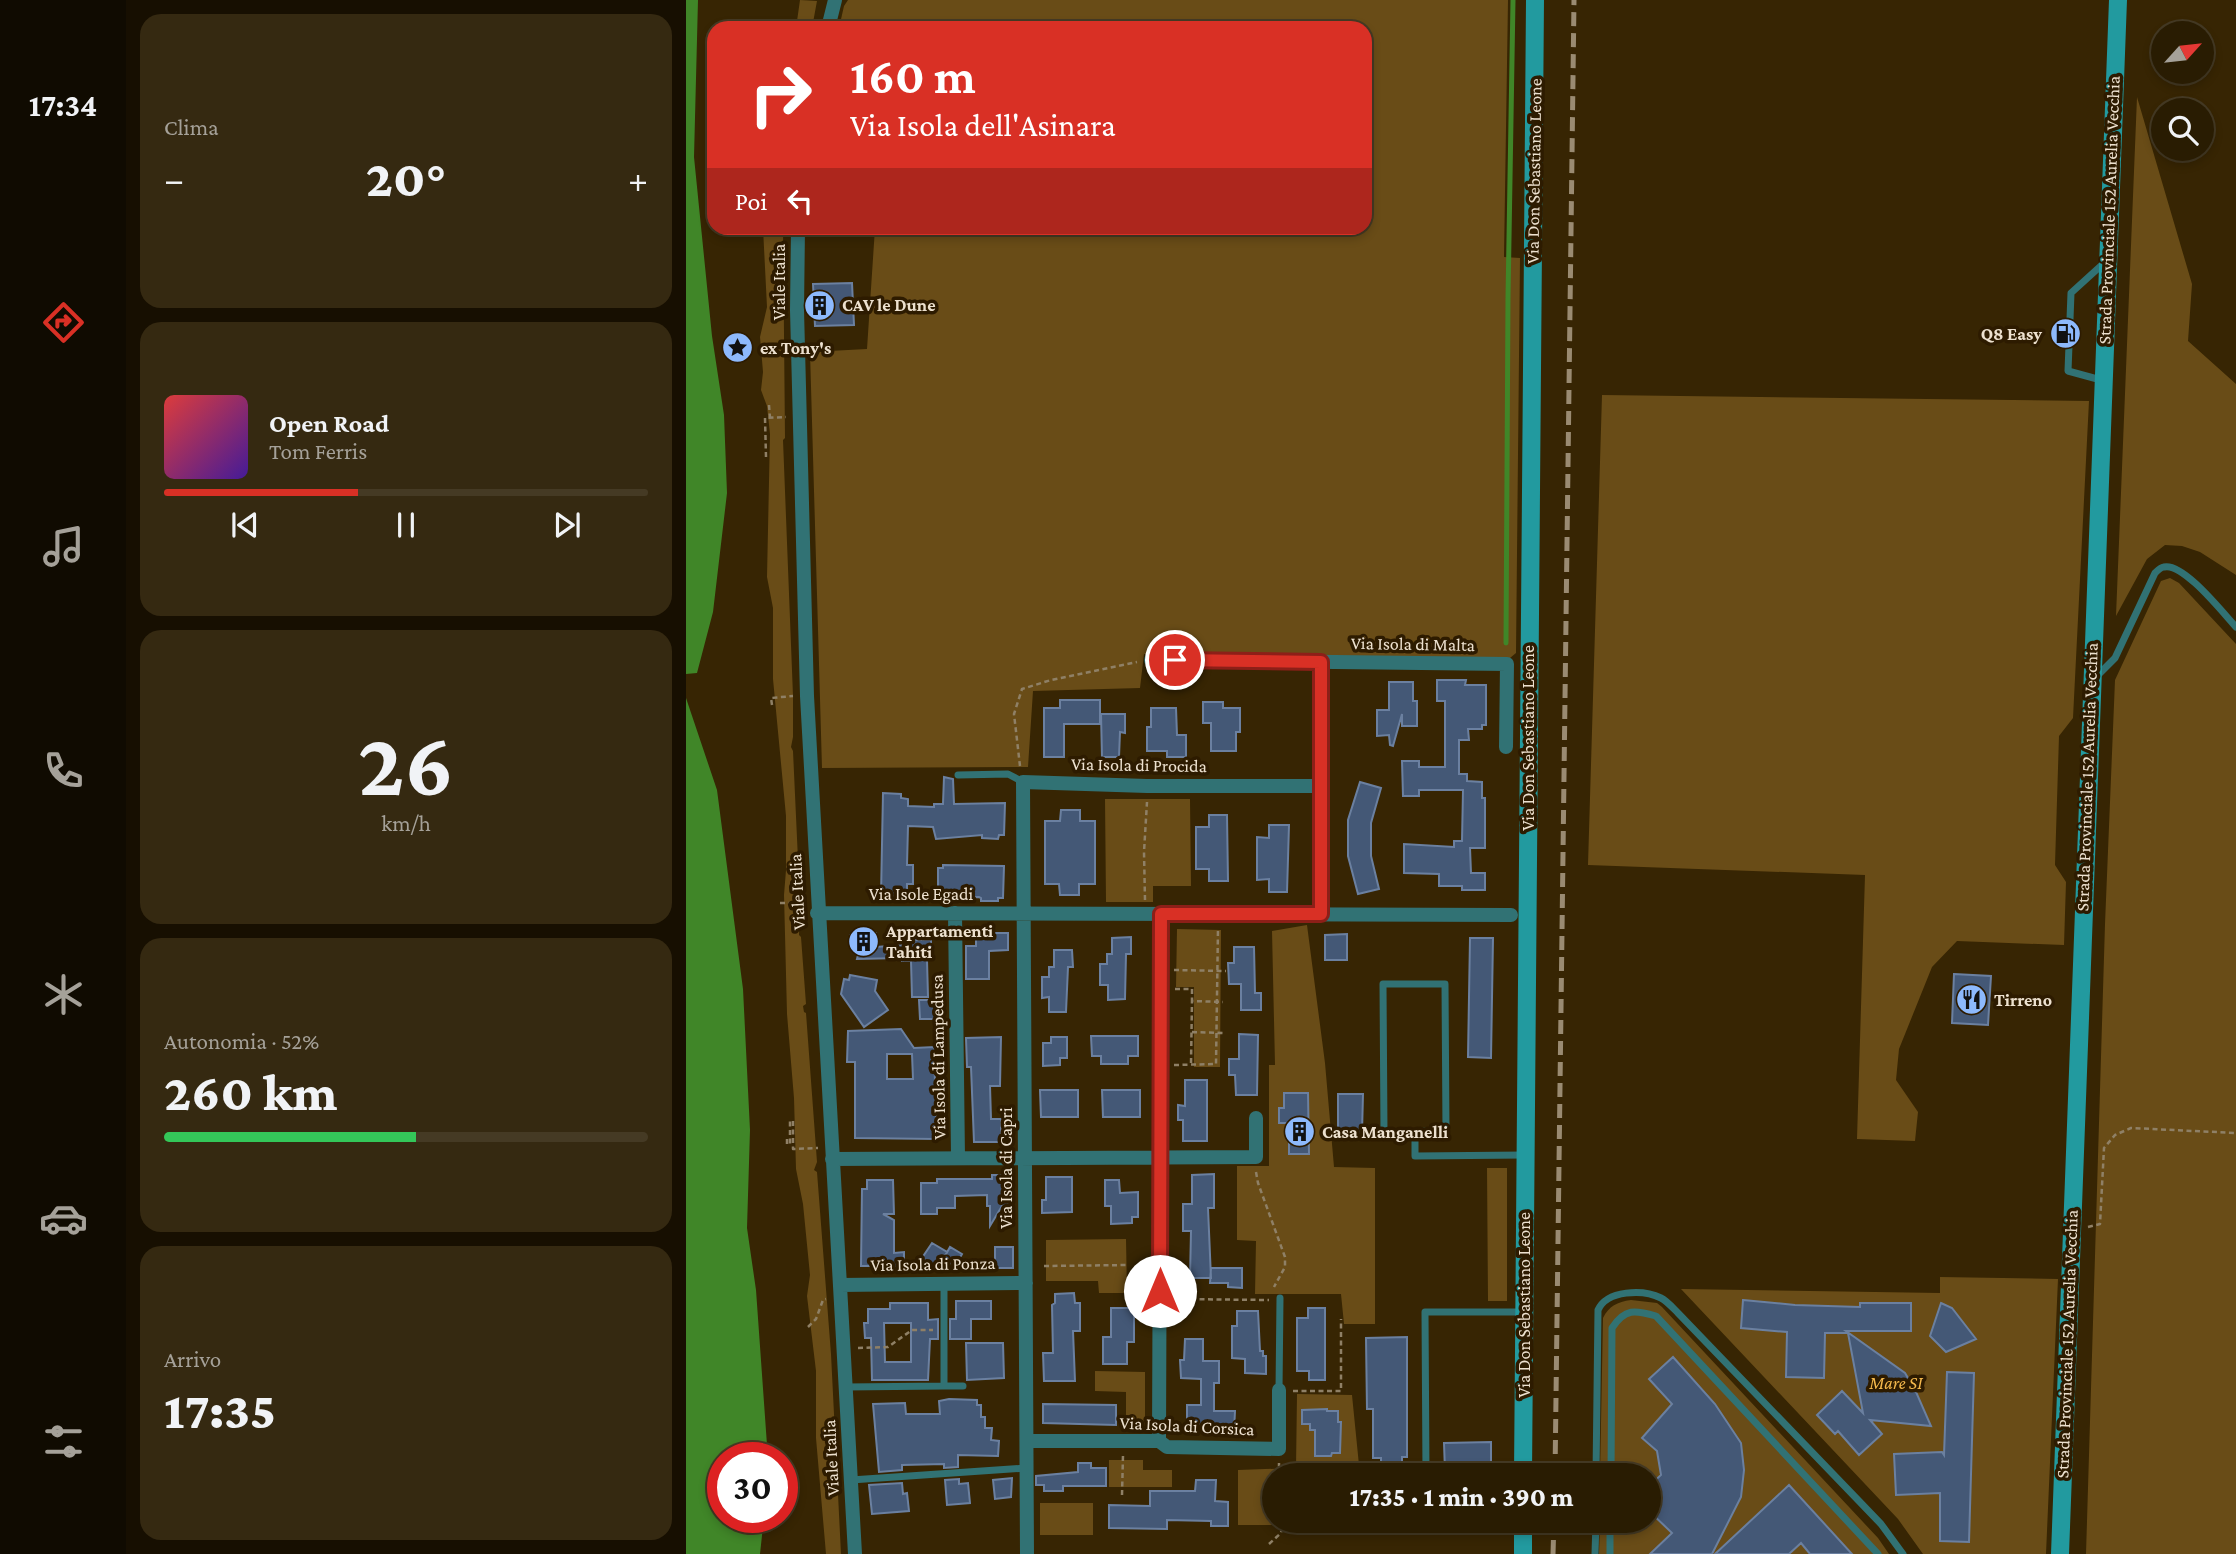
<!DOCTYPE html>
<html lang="it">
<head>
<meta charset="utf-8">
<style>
	:root { --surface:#291c02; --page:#352911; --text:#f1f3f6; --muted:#a5a199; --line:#453a24; --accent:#d93025 }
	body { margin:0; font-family:"Crimson Pro",serif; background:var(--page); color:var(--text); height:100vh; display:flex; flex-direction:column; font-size:26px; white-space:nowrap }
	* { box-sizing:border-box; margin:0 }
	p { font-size:23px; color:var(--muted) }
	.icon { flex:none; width:38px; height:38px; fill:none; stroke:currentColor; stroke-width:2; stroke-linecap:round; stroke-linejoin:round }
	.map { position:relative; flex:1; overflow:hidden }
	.sheet { display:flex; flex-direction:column; gap:14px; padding:14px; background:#170f01; width:560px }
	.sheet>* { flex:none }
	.hud { position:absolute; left:21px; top:21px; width:665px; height:214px; border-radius:21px; box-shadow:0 4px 10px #0003,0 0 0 2px var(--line); background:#d93025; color:#fff; overflow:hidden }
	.needle { width:46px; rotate:63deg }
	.tools { position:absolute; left:1465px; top:21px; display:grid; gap:14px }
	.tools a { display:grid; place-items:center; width:63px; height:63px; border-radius:50%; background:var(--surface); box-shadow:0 4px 10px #0003,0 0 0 2px var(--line); font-size:35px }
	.speed { position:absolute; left:21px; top:1442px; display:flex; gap:14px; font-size:35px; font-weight:700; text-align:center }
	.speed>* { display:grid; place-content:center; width:91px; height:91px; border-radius:50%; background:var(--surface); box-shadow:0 4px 10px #0003,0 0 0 2px var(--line); line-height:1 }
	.speed .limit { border:10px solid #d22; background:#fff; color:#111 }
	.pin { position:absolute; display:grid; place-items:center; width:60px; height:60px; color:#fff; margin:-30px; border:4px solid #fff; border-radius:50%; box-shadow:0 2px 7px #0007 }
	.me { position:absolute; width:77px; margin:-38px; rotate:0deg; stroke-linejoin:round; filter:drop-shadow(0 0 5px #0008) }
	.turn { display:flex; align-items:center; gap:24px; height:147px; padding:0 28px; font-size:32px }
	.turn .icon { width:91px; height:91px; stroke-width:2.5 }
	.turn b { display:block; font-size:49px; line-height:60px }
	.then { display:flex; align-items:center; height:66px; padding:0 28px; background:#0003; gap:14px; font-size:26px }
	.big { font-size:52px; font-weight:800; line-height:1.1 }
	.sheet .widget { flex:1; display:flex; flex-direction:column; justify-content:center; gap:10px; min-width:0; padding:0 24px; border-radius:21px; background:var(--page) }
	.sheet .dial { align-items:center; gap:0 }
	.dial b { font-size:91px; line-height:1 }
	.song { display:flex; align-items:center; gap:21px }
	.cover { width:84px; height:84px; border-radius:10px; background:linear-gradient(135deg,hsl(0 70% 55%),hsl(260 70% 35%)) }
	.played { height:7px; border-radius:4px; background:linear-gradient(90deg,var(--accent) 40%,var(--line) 40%) }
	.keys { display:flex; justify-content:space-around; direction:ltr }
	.heat { display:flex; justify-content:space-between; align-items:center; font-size:38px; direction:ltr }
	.charge { height:10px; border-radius:5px; background:linear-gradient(90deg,#34c759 52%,var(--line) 0) }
	.trip { position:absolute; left:576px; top:1463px; width:399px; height:70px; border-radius:35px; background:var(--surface); box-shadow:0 4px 10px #0003,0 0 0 2px var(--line); font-weight:800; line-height:70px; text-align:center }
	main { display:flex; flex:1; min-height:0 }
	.tabs { display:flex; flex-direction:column; width:126px; justify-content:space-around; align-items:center; background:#100b01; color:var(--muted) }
	.tabs .icon { width:49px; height:49px }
	.tabs .active { color:var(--accent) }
	.tabs b { font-size:32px; color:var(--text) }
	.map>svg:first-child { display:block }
	.green { fill:#694c17 }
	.water { fill:#408628 }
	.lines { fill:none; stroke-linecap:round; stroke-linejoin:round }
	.stream { stroke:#408628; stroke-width:5 }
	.building { fill:#445876; stroke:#6b80a0; stroke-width:2; fill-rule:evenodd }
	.path { stroke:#8f8066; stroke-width:2.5; stroke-dasharray:5 3.5; stroke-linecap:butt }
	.lane { stroke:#317274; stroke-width:7 }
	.street { stroke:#317274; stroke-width:14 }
	.secondary { stroke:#229a9f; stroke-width:18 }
	.rail { stroke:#9a8b72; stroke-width:5; stroke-dasharray:14 7; stroke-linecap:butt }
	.route-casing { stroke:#8d1f18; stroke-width:18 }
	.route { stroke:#d93025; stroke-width:12 }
	.labels { text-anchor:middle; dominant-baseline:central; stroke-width:7; stroke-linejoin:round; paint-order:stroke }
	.street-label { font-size:18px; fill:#ede1cf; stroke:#2d1b00 }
	.poi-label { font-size:18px; font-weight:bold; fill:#ede1cf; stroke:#2d1b00; text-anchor:start }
	.park-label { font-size:18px; font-style:italic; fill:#f5b94c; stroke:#2d1b00 }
</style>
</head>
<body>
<main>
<nav class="tabs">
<b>17:34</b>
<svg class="icon active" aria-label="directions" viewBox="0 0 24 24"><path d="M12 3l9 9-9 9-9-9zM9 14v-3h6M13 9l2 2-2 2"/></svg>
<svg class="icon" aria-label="music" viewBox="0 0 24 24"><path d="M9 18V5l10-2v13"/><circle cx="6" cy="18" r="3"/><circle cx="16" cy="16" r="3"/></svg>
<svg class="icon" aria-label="phone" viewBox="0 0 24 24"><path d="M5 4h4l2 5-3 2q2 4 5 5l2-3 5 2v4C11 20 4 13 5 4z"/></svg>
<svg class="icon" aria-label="climate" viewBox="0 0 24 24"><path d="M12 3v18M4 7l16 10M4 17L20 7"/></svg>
<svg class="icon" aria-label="car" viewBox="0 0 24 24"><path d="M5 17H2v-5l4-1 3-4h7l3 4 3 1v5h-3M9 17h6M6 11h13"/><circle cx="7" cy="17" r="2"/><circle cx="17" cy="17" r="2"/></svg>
<svg class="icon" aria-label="filters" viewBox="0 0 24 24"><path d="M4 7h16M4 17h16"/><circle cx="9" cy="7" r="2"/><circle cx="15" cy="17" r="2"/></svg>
</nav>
<section class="sheet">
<div class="widget"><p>Clima</p>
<div class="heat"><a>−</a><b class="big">20°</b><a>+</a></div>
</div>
<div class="widget">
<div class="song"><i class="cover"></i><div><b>Open Road</b><p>Tom Ferris</p></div></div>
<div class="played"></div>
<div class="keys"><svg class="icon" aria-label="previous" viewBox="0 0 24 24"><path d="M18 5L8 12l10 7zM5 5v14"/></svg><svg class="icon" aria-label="pause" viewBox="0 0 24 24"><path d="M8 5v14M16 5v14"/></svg><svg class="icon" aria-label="next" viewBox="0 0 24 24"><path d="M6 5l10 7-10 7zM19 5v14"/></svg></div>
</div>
<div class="widget dial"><b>26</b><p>km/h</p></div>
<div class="widget"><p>Autonomia · 52%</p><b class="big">260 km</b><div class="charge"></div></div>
<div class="widget"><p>Arrivo</p><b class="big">17:35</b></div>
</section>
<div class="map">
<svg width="1550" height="1554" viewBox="0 0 1550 1554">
	<rect width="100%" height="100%" fill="#372503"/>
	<!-- green -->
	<path class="green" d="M114 0 131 1 126 28H110Z
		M162 0H822L818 257 834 258 830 653 824 658 458 654 454 688 347 691 342 767 136 768 124 352 181 349 189 228H679V28H153L158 6Z
		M1451 97 1506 284 1502 341 1550 384V575L1514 552 1496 546 1479 545 1461 559 1430 616Z
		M77 228H97L99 438 97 440 107 696V737L105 747 107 751 114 903 113 935 115 937 120 1004 117 1006 118 1012 120 1013 131 1162 128 1170 131 1172 145 1354 155 1554H140L130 1438V1371L121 1296 124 1275 117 1204 110 1169 108 1098 101 1014 98 895 100 870V816L87 679V608L81 577 84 434 81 406 75 390 77 372 74 337 81 307Z
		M916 395 1403 401 1387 718 1373 736 1369 865 1380 882 1378 945 1271 941 1246 967 1213 1049 1210 1080 1232 1112 1229 1141 1171 1139 1179 875 902 865Z
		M1484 578 1493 583 1550 644V1554H1400L1419 924 1429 680 1475 581Z
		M419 799H504L505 886H467V902H420Z
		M621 925 639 1063 648 1167 689 1168V1324H658L655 1294H569L570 1241 551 1240V1166H583V1065H589L586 931Z
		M491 929 535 930 534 1067H508V987H490Z
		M801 1168H821V1301H802Z
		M440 1239 441 1293H413L412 1281H360V1240Z
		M1254 1277 1372 1279 1360 1554H1237L1212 1519 995 1289 1254 1293Z
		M945 1300 971 1303 976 1307 1192 1538 1203 1554H913L914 1521H962V1475H914L917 1318C923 1306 931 1302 945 1300Z
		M409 1371 459 1372V1428H440V1392L409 1391Z
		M611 1394 666 1395 674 1475H588V1521H601V1525H552V1470L610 1468Z
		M423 1460H457V1470H486V1487H423Z
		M354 1503H407V1535H354Z"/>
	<!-- water -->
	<path class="water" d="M0 0H12L8 157 26 336 38 415 41 493 27 612 11 673 0 674Z
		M0 698 31 790 57 989 64 1130 61 1228 70 1290 81 1445 80 1458H37V1517H78L74 1554H0Z"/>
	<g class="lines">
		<!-- stream -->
		<path class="stream" d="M820 643 822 298 827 0"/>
	</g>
	<!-- building -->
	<path class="building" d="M166 283 168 325 129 326 127 284Z
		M751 680H780L779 685H800V725H796V729H782L783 740H773V774H781V781L796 782V798H799V848H784L785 873H799V890H776V886H753V874L718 873V844L768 847V841H776L777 790H733V796H717L716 761H733V767H759V701H751Z
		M703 682H727V701H731V726H716V714L707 746 704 745 703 735 691 736V710H703Z
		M374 700H414V724H378V757H358V708H374Z
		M517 702H537V708H554V732H550V751H525V723H517Z
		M465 708H490L491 735H500V757H481V751H461V727H465Z
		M415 714H439V733L434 732 433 757H416Z
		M258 777 267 779 268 804 319 803 318 835H313L312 839 296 838V835L250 839 247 827 222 826 221 865H227V884H221V892H214V896H195L197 793 215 794V798L222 799V806L248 807V804H257Z
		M674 782 695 788 685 823V856L693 889 672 894 662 856V820Z
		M375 810H394V821H409V884H393V895H374L373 884H359V821H374Z
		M523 815H541L542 881H523V869H510V827H523Z
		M583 825H603L601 892H583V879L571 880V837L583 838Z
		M257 865 318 866 317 898H312V901H295V898L293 897 252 898V868H257Z
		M190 933V947L216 945 215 940H245V960H241L242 997H226L225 961H216V958L171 959 174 948H165L164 935Z
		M290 933H322V950L303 951V979H280V946H290Z
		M661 934V960H639V935Z
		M445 937V954H440L439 999 422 1000V985H414V964H421V954H426V938Z
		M784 938H807L805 1058 782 1057Z
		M548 947H568L569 993H575V1010H555V984H543L542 963H548Z
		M368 950H386L387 967H382L380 1012H363V997L356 998V977H363V967H368Z
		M1268 974 1305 976 1302 1025 1266 1023Z
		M164 975 191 980 189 991 202 1010 178 1027 155 994 158 979 163 980Z
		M233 1000H250V1019H234Z
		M215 1029 228 1048 248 1047 250 1117H253L250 1139 169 1138V1062H161L162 1031ZM201 1054H226L227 1079H201Z
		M553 1034 572 1035 571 1095H550L549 1075H543V1059H553Z
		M405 1036H452V1056H442V1064H415V1056H406Z
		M315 1037 314 1086H304L305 1119H315V1142H288L285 1067H281L280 1038Z
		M365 1037H381V1058H374V1065L357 1066V1043H365Z
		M499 1080H521V1141H497V1120H492V1105L499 1106Z
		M354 1090H392V1117H355Z
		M416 1090H454V1117H417Z
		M598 1093H622L623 1154H603V1123H593V1108H598Z
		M652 1094H677L676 1133H652Z
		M528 1174V1208H522L525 1278H504L505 1231H497V1204H506V1175Z
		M306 1175H321L322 1206H316L304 1226V1206H301V1195L269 1196V1208H251V1214H235V1183H251V1179H306Z
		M360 1177H386V1212L356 1213V1200H360Z
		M181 1180H207L208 1214H197L208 1220V1253L218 1252V1269H205L204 1266H175L176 1189H181Z
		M419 1180H433L434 1193 452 1192V1217H446V1223L425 1224V1206H419Z
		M246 1243 261 1252 259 1256 264 1247 276 1254 269 1266 257 1259 252 1267 236 1258Z
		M309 1247H327V1268H309Z
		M525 1268H556V1288L542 1287V1283H524Z
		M388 1293 389 1303H394V1331H387L389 1381H358L357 1353H367L366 1305 369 1303V1294Z
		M1057 1300 1109 1305 1174 1307V1303H1225V1331H1160L1219 1373 1225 1383V1390L1227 1385 1245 1426 1184 1420 1196 1434 1173 1455 1152 1431 1149 1434 1131 1415 1156 1391 1177 1413 1162 1333H1139L1138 1378 1100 1377 1101 1332 1055 1328Z
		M270 1301H305V1319H285V1339H264V1319H270Z
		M204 1303H242V1320L252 1319V1339H244L242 1380H186L185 1338H179L178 1323H182V1309H204ZM198 1323H225V1362H199Z
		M1255 1303 1266 1308 1290 1339 1260 1352 1244 1336Z
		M425 1308H448V1342H441V1364H417V1337H425Z
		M622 1308H639V1380H623V1371H611V1318H622Z
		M551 1311H572L574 1351H577V1356H580V1374L559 1373V1359L546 1358V1326H551Z
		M721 1337V1457H716V1475H695V1458H687V1409H681L680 1338Z
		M499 1339H517V1361H533V1383H528V1411H549L548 1431H528V1424H501V1405H515V1379L495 1378 494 1360H498Z
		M280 1343H317L318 1378 281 1380Z
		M987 1357 1029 1404 1055 1443 1058 1470 1055 1497 1026 1554H964L986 1533 962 1510V1487L975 1475 971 1451 956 1438 986 1404 963 1379Z
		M1261 1372 1288 1373 1283 1542 1254 1541V1493L1210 1495 1208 1454 1256 1452 1258 1455Z
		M263 1399 291 1400V1405H295V1417H299V1428H306L305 1440 313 1441 312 1456 272 1455V1467L258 1468V1464L216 1465V1470L193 1472 187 1404 219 1403 220 1414H254L253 1401Z
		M357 1404 430 1405V1425L357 1423Z
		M641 1409V1411H652V1422H655L654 1453H646L645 1456H629V1430H624V1424H616V1410Z
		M805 1442V1471H759L758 1443Z
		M392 1463H405V1468H420V1486H377V1491H358V1485H350V1476L392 1472Z
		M326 1478 325 1497 309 1499 307 1480Z
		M273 1479V1484L282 1483 284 1503 261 1505 259 1480Z
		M510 1480H530L529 1501 542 1502V1526H525V1521L481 1520V1529L423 1528V1505L464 1506V1491H509Z
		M216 1483 217 1494 221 1493 223 1511 186 1514 183 1485Z
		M1103 1485 1166 1554H1124L1115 1543 1103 1554H1029Z"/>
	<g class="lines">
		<!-- path -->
		<path class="path" d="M83 405 84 418
			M80 457 79 418 100 417
			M86 705 85 698 107 696
			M334 766 328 714 336 689 365 680 451 662
			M459 900 458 852 461 802
			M94 903H117
			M488 970 540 971
			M489 989H506V1001L537 1002
			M506 1032 538 1033
			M505 1063 506 1001
			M488 1065 530 1064 532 928
			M101 1139V1144H104V1121H107V1149L132 1148
			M570 1172 572 1183 599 1257V1267L588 1287
			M1402 1227 1414 1224 1418 1148 1429 1135 1445 1128 1550 1133
			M358 1266 443 1265
			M488 1299 583 1300
			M122 1327 130 1319 137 1300 140 1299
			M172 1348 202 1347 226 1330H247
			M607 1391H655V1319
			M593 1475V1463
			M436 1495 437 1455
			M583 1544 595 1533 597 1521"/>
		<!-- lane -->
		<path class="lane" d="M1415 380 1382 371 1385 293 1418 263
			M1411 676 1429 658 1469 573C1471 571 1475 567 1478 567 1497 562 1537 613 1550 627
			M272 775 322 774 337 782
			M697 984H759L760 1131 698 1132Z
			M729 1132V1156L838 1155
			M258 1386H277
			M160 1387 258 1386V1284
			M593 1390 594 1298
			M740 1475 739 1312H837
			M910 1475 912 1310C921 1290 957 1289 975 1298 981 1301 987 1308 992 1313L1172 1500 1195 1524 1217 1554
			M925 1475 926 1328C939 1308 949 1310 970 1316L1192 1554
			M165 1480 341 1468
			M740 1521V1531
			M909 1554 910 1521
			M924 1554V1521"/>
		<!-- street -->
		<path class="street" d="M142 28 149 0
			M112 228 111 310 121 696 169 1554
			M465 660 821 664 820 747
			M635 662V914
			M131 913 825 915
			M269 913 272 1157
			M146 1159 570 1157V1118
			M154 1285 340 1283
			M341 1441H473L481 1447 593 1449V1390
			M473 1441 475 914
			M341 1554 337 782 461 786H635"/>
		<!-- secondary -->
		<path class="secondary" d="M837 1475 849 0
			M837 1554V1521
			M1374 1554 1432 0"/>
		<!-- rail -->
		<path class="rail" d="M869 1475 888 0
			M867 1554 868 1521"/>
	</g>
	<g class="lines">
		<defs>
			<path id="route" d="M474 1291 475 914H635V662L489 660"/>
		</defs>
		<!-- route casing -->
		<use href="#route" class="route-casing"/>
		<!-- route -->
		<use href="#route" class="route"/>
	</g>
	<!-- icons -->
	<defs>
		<symbol id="building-disc" viewBox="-11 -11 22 22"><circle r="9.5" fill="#8db9fc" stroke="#2d1b00"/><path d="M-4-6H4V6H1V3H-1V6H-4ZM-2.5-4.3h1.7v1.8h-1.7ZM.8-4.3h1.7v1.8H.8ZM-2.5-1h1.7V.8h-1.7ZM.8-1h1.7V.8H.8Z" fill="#111"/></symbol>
		<symbol id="fuel-disc" viewBox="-11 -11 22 22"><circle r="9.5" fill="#8db9fc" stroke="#2d1b00"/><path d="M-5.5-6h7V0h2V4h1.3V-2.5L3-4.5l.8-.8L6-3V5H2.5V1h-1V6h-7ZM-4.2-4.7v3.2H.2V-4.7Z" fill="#111"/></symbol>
		<symbol id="sight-disc" viewBox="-11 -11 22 22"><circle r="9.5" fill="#8db9fc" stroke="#2d1b00"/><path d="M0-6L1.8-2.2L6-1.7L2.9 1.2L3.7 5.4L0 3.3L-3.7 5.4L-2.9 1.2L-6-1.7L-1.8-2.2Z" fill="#111"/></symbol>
		<symbol id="restaurant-disc" viewBox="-11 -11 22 22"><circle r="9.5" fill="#8db9fc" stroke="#2d1b00"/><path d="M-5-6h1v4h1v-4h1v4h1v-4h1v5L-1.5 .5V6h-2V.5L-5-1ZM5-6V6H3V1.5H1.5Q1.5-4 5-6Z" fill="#111"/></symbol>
	</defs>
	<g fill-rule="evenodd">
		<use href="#building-disc" x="116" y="288" width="35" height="35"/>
		<use href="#fuel-disc" x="1362" y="316" width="35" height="35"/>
		<use href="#sight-disc" x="34" y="330" width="35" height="35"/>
		<use href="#building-disc" x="160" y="924" width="35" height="35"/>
		<use href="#restaurant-disc" x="1268" y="982" width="35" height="35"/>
		<use href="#building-disc" x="596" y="1114" width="35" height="35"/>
	</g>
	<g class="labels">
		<!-- street labels -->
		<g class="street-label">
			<text transform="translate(848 171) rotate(-89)">Via Don Sebastiano Leone</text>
			<text transform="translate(1423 210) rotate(-88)">Strada Provinciale 152 Aurelia Vecchia</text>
			<text transform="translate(93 282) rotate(-90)">Viale Italia</text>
			<text transform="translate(727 644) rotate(1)">Via Isola di Malta</text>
			<text transform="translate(842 738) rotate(-90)">Via Don Sebastiano Leone</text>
			<text transform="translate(453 765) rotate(1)">Via Isola di Procida</text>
			<text transform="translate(1401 777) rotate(-88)">Strada Provinciale 152 Aurelia Vecchia</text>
			<text transform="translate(111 892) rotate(-93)">Viale Italia</text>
			<text x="235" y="894">Via Isole Egadi</text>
			<text transform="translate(252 1057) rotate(-91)">Via Isola di Lampedusa</text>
			<text transform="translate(320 1168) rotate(-90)">Via Isola di Capri</text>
			<text transform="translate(247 1264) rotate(-1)">Via Isola di Ponza</text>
			<text transform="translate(838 1305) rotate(-90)">Via Don Sebastiano Leone</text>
			<text transform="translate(1381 1344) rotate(-88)">Strada Provinciale 152 Aurelia Vecchia</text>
			<text transform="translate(501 1426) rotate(3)">Via Isola di Corsica</text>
			<text transform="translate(145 1458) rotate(-93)">Viale Italia</text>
		</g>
		<!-- poi labels -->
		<g class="poi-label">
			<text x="156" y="305">CAV le Dune</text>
			<text x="1356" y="334" text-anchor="end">Q8 Easy</text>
			<text x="74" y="348">ex Tony's</text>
			<text x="200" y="931">Appartamenti<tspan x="200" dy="21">Tahiti</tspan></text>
			<text x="1308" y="1000">Tirreno</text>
			<text x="636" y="1132">Casa Manganelli</text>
		</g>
		<!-- park labels -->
		<g class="park-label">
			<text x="1210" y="1383">Mare SI</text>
		</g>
	</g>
</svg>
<div class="tools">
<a><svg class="needle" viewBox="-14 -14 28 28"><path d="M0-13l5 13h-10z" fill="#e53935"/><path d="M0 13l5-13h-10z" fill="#a5a199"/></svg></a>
<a><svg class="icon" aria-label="search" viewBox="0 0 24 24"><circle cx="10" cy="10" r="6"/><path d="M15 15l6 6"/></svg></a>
</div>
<div class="speed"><div class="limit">30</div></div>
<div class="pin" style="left:489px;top:660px;background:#d93025"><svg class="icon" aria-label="arrive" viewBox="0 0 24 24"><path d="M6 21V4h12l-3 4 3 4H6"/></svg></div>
<svg class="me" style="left:474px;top:1291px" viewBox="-20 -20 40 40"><circle r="19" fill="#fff"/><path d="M0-13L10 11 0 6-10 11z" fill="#d93025"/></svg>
<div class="trip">17:35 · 1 min · 390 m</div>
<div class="hud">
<div class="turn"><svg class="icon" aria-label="right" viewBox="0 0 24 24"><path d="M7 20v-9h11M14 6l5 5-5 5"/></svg><div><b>160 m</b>Via Isola dell'Asinara</div></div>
<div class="then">Poi<svg class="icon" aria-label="left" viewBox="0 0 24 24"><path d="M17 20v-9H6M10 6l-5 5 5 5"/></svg></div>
</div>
</div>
</main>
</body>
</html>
